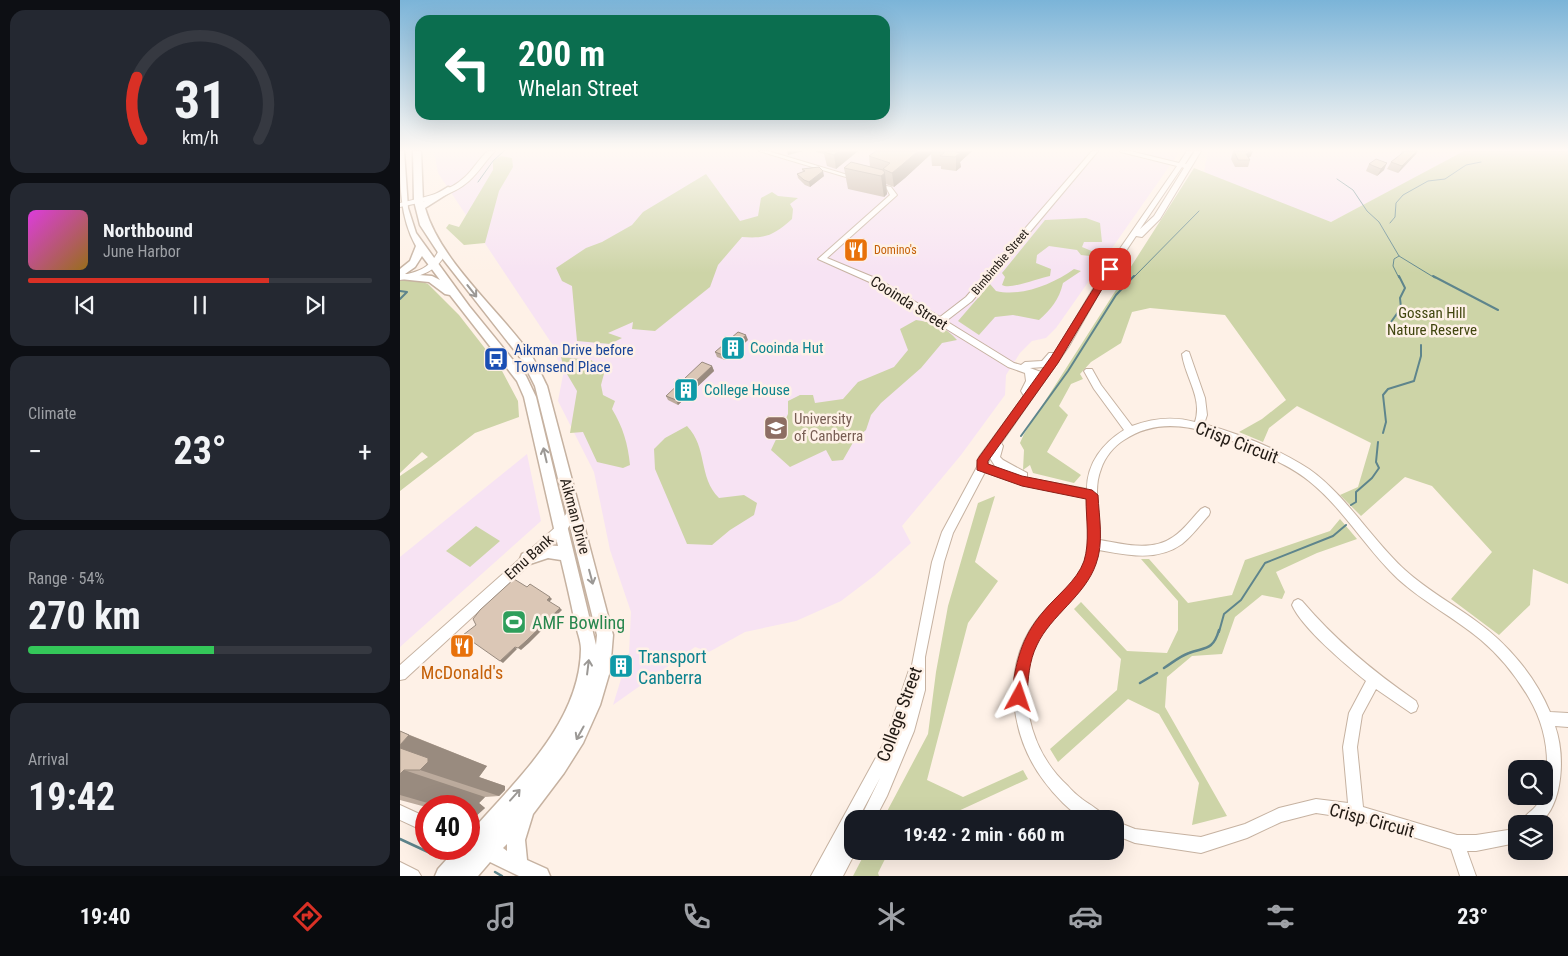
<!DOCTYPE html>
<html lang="en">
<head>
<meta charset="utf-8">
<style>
	:root { --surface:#171b24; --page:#242831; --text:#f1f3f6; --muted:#9ea1a6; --line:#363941; --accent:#d93025 }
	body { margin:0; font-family:"Roboto Condensed",sans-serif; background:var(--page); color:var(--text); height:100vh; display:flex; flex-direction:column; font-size:19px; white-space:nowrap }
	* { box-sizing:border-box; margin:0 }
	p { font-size:16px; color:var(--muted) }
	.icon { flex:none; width:28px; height:28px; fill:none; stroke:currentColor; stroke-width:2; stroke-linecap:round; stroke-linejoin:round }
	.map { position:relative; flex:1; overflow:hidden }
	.side { display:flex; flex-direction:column; gap:10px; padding:10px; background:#0d0f14; width:400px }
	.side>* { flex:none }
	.top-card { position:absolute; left:15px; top:15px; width:475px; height:105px; border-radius:15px; box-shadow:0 5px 20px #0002; background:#0b6e4f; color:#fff; overflow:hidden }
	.fabs { position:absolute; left:1108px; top:760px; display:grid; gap:10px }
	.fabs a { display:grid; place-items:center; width:45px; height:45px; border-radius:10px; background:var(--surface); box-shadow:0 5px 20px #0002; font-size:25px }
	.speed { position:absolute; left:15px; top:795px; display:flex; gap:10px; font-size:25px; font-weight:700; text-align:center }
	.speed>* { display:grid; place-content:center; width:65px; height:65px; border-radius:50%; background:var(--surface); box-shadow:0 5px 20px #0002; line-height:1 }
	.speed .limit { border:8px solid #d22; background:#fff; color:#111 }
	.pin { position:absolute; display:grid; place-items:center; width:42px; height:42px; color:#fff; margin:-21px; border-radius:10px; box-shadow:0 2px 8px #0006 }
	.me { position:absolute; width:55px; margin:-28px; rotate:5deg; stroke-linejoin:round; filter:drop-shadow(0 0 4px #0008) }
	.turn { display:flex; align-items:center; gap:18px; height:105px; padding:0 20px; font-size:22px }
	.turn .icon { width:65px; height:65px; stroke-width:2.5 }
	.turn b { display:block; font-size:35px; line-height:42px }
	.big { font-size:38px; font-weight:700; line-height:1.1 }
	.side .card { flex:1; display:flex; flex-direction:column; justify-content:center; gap:8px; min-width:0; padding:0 18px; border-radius:15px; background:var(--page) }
	.side .dial { align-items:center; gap:0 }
	.dial svg { height:130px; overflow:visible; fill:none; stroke:var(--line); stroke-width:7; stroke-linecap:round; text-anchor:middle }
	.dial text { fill:var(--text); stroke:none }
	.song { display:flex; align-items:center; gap:15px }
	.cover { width:60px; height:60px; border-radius:8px; background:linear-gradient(135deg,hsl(300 70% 55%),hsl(40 70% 35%)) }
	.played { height:5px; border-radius:2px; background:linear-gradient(90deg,var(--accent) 70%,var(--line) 70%) }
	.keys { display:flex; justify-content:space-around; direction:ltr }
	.heat { display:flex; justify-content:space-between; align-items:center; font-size:28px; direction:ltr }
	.charge { height:8px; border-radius:4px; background:linear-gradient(90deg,#34c759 54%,var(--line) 0) }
	.trip { position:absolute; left:444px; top:810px; width:280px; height:50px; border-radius:15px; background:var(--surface); box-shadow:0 5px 20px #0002; font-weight:700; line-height:50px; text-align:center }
	.tab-bar { display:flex; height:80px; justify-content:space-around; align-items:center; background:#090b0e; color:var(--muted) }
	.tab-bar .icon { width:35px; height:35px }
	.tab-bar .active { color:var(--accent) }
	.tab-bar b { font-size:22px; color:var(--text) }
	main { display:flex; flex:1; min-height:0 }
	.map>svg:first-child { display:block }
	.education { fill:#f7e3f3 }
	.green { fill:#cdd4a7 }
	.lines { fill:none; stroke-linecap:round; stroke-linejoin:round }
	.stream-far2 { stroke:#5e858c; stroke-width:1 }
	.stream-far1 { stroke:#5e858c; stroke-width:2 }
	.stream { stroke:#5e858c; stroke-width:2.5 }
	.minor-casing { stroke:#c6b2a1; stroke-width:2 }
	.major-casing { stroke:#c6b2a1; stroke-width:3 }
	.minor { fill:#fff; fill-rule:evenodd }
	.major { fill:#fff; fill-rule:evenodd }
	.wall { fill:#bcab9d }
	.shaded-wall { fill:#998b7f }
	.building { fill:#dbc7b6; stroke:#998b7f }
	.oneway { stroke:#9b9895 }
	.route { fill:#d93025; stroke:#8d1f18 }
	.labels { text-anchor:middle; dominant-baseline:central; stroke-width:5; stroke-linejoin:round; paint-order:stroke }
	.far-food-label { font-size:12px; fill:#c56008; stroke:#fef1e7; text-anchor:start }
	.far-street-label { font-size:12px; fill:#211a14; stroke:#fef1e7 }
	.street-label { font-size:15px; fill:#211a14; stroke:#fef1e7 }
	.park-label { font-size:15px; fill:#41460f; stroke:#fef1e7 }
	.culture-label { font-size:15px; fill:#0d838f; stroke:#fef1e7; text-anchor:start }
	.transit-label { font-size:15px; fill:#164399; stroke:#fef1e7; text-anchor:start }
	.education-label { font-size:15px; fill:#785e54; stroke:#fef1e7; text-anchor:start }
	.near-street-label { font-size:18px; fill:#211a14; stroke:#fef1e7 }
	.near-leisure-label { font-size:18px; fill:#27864d; stroke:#fef1e7; text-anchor:start }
	.near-culture-label { font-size:18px; fill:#0d838f; stroke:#fef1e7; text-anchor:start }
	.near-food-label { font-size:18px; fill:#c56008; stroke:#fef1e7 }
</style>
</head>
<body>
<main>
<section class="side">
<div class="card dial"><svg viewBox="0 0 100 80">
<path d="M14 69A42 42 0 1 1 86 69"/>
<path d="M14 69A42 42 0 0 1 11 31" stroke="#d93025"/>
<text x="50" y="56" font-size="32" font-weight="700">31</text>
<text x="50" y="72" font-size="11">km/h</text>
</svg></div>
<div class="card">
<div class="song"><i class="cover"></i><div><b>Northbound</b><p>June Harbor</p></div></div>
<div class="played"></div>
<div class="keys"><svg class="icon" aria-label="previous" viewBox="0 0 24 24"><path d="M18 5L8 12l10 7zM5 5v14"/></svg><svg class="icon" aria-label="pause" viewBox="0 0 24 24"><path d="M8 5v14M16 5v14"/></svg><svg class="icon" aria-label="next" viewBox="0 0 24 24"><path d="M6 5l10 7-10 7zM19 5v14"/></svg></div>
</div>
<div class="card"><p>Climate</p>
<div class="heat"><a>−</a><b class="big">23°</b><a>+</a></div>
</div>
<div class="card"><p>Range · 54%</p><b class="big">270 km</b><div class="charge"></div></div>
<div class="card"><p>Arrival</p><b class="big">19:42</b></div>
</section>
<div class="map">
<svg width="1168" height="876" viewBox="0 0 1168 876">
	<rect width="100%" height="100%" fill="#fef1e7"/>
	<!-- education -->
	<path class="education" d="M34 151H780L656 328 646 338 632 341 620 353 606 375 605 395 561 455 502 526 511 543 474 576 441 601 396 621 345 632 309 652 295 647 213 705 229 653 231 612 210 550 194 472 158 401 163 375 152 344 38 173Z
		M808 151H1065L931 222 851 194 804 172Z
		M127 454 141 521 0 647V557Z"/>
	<!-- green -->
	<path class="green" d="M1064 151H1168V584L1133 569 1130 605 1099 635 1051 599 1092 552 1032 486 1005 477 961 516 940 495 958 487 971 443 897 406 869 428 863 442 839 432 862 419 886 400 825 315 750 308 732 312 721 343 691 362 680 374 683 379 671 384 659 406 668 415 647 452 681 475 674 483 633 473 630 465 623 470 624 450 620 443 624 434 794 168 931 222Z
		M101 156 112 158 113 167 99 191 85 243 64 245 46 228 49 224 59 227 93 170V161Z
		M306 174 340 221 358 216 361 198 372 192 378 196 398 198 390 204 393 209 392 219C374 235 366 239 342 237L318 265 310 287 255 331 232 329 233 322 208 333 222 338 210 344 177 341 172 286 162 281 156 268 186 248 202 242 232 225 243 212Z
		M686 218 700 223 702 242H684L682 247 694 252 690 256 681 255 677 250 649 246 637 255 636 263 651 269 650 276C638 278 611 290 602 285L605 277 602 273 645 220Z
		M674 269 681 271 663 283C659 300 651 309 639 320L613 315 595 317 579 335 558 321 590 284 596 291C622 297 653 284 674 269Z
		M14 279 28 284 59 315 101 369 118 401 119 417 75 433 0 491V476L28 457 22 452 0 473V280Z
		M516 320C533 322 546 327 557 340L542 343 521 368 481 403 471 415 466 430 455 439 443 460 432 461 426 450 390 467 371 450 388 414V401L400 395H413L415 403 443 399 458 382 494 367 508 350 500 329Z
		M161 357 191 360 205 370 201 385 203 395 215 401 212 409C223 427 228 444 230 465L223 468 197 462 183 432 170 433 177 391 164 369Z
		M287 426C308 448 298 477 319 498L344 495 357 503 354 515 330 530 312 545 287 544 255 469 254 449 265 438Z
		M595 496 575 562 598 581 568 623 527 780 563 797 623 770 628 779 541 819H483L528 734 536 672 548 606 578 503Z
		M940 519 957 539 917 553 876 572 885 592 882 599 862 595 835 617 822 654 792 656 767 677 765 707 827 816 792 825 799 783 759 714 728 699 658 762 650 749 717 690 721 659 674 609 681 602 727 651 767 653 778 630V601L741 559H749L788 603 832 595 845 560 930 531Z
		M76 526 100 541 70 567 46 551Z
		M466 851H489L478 873 479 876H453Z"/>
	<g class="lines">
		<!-- stream-far2 -->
		<path class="stream-far2" d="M937 179 953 190 967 211 979 222 999 256 1035 278
			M78 182 93 161 104 151
			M990 223 995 217 996 203 1003 195 1028 181 1045 179 1066 165 1081 162
			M999 256 994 259 993 266 999 278
			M733 278 799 211"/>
		<!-- stream-far1 -->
		<path class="stream-far1" d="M1033 276 1098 310
			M0 291 7 292 0 299
			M991 322 1001 308 1000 298 1005 288 999 276
			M983 433 986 422 983 395 988 389 1014 381 1021 356V345
			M621 436 668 371 716 295 734 276
			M951 505 956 502V492L972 478 979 468 976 462 978 442
			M819 632 824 614 841 600 865 563 933 536 946 525"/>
		<!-- stream -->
		<path class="stream" d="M764 668C772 663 780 656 789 653 805 647 813 651 819 630
			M740 683 757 673
			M0 839 41 858
			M95 872 102 876"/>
		<defs>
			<path id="minor" d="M88 151H95C86 160 79 172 69 181 51 197 24 202 0 207V203C22 198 48 193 65 177 74 169 79 158 88 151Z
				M359 151H368L461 179 456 180Z
				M692 151H698L572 301 546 321 614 363 621 365 625 362 642 361 649 353H655L699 279 777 166 721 152 720 151H730L779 163 787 151H793L785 164H786L795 151H801L760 219 742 237 736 236 707 279 669 346 601 443 603 446 600 457 603 460 627 473V478L687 489C687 463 703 443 724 430L694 389 684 371 686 369H692L701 385 732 426C753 418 773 416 795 422 803 398 785 377 782 354L786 351 789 352 805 398 807 415 804 424C840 434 878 449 909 469 945 494 972 540 1005 570 1027 590 1053 604 1076 621 1108 644 1135 676 1150 712L1168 713V727L1155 726C1165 754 1164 804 1139 824H1120C1125 812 1138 810 1141 796H1144C1144 787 1146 779 1147 770 1148 744 1142 720 1129 698 1116 676 1100 656 1081 640 1055 618 1023 602 998 579 966 549 944 509 909 481 893 468 873 459 853 450 811 432 766 412 724 440 714 446 705 457 701 469 692 491 701 517 700 540 723 544 752 552 773 537 784 530 792 518 801 509L805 507 809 509 810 512 809 515C800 525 792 536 782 544 757 562 727 555 699 550 688 592 663 604 639 637 614 686 628 750 668 786 672 791 677 795 682 799 690 805 701 810 705 819 699 819 692 820 686 819 673 816 652 792 644 781 610 736 601 668 636 621 651 602 673 588 683 566 692 544 687 521 687 498L622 485 585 472 553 533 544 562 525 657V690L514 731 487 796 475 819H460L480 778 458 819H452V829L448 838 452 837V851H456L443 876H411L485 741 509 670 512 665 532 562 542 532 577 467 579 457 624 396 621 391 626 381 625 373 608 367 540 325 536 324 535 322 474 284 418 259 490 195 487 189 473 185V183L491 187 497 195 496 196 427 258 480 280 540 317 566 297ZM782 167 784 168 754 216 740 229ZM644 367 641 372 630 368ZM590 458 595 466 603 470 587 465Z
				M39 250H42L46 252C38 272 20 276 0 280V276C20 271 29 269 39 250Z
				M173 508 177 510 178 513 166 531 5 679 0 680V665L158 525 169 510Z
				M898 599 902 601C935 640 974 672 1016 701L1018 706 1016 711 1011 713 976 689 962 715 957 747 963 807 1057 835H1076L1108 830 1116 826V843L1076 851H1067L1076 876H1060L1051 849 956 819 916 813 881 822 847 838 801 853 735 843 715 835V821L735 829 801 837 845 824 879 808 916 799 948 803 943 747 949 713 966 681C946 665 902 628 892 605L894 601Z
				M0 805 26 817V832L0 820Z
				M0 862 18 871 21 876H0Z"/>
			<path id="major" d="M0 151H4L8 208 16 233 69 306 126 376 136 397 196 645 197 635 135 386 122 360 39 254 20 225 14 201 13 151H21L23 202 48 187 55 189 25 208C40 261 99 310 131 355 137 364 142 376 147 386L213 635 210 671 200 705 183 743 164 773 133 814 125 840 127 860 147 869 150 876H119L90 862 78 876H35L38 869 56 849H69V834C114 782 180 724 181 649 181 641 177 631 175 623 171 602 166 581 161 560L148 558 127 565 122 564 120 559 122 554C133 548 145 544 158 546L124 397 117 381 50 295 45 294 29 282 0 279V269L10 261 16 246C0 217 0 185 0 151ZM22 256 40 280 32 276 5 274 15 267ZM107 844V851L103 848Z"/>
		</defs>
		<!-- minor casing -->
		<use href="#minor" class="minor-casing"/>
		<!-- major casing -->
		<use href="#major" class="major-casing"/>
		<!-- minor -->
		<use href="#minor" class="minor"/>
		<!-- major -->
		<use href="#major" class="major"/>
	</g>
	<!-- wall -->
	<path class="wall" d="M416 151H458L436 169 427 166 424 154 416 152Z
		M476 151H572L560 162 561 167 556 171 541 169V166H532L531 154 505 178 494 187 486 184 487 194 484 197 448 189 444 168 470 167 469 156Z
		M833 151H838L851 156 848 158 850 160 848 167H835L831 159Z
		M1002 151H1018L1016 154 998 173 987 169 991 162 1000 155Z
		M969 164 984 170 977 176 966 171Z
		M402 169 424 176 410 187 405 185 398 178 397 174 403 172Z
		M348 340 325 360 317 357 315 352Z
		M312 366 314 371 278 405 268 400 266 396Z
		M225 661 223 671 217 672 215 670Z
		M0 731 87 766 79 777 105 786V790L99 796 85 797 79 803 85 808 75 817H69V806H26V807L0 800Z"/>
	<!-- shaded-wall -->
	<path class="shaded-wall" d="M387 151H404L388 155Z
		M439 151H458L436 169 434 155Z
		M518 151H532L531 152V154L505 178 494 187 492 173Z
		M557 151H572L560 162 561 167 556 171V152Z
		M851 151H853L851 156 846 160V154Z
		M1017 151H1018L1016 154 998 173 1002 166Z
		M987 163 984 170 977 176 981 169Z
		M423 171 424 176 410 187 409 182Z
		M485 173 487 194 484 197 481 176Z
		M346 335 348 340 325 360 323 355Z
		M312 366 314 371 278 405 276 400Z
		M150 597 152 599 149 602 147 600Z
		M160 608 162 610 129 643 121 650 118 648Z
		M115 647 117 649 103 663 100 661Z
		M222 660 225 661 223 671 221 669Z
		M9 735 87 766 79 777 105 786V790L99 796 20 770 0 748V745Z
		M4 770 85 797 79 803 85 808 75 817 69 815V806H38L0 795V774Z"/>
	<!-- building -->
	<path class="building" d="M427 151H439L434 155 424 152Z
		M476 151H518L503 164 492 173 483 169 490 163 469 156Z
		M531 151H557L556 152 560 153 555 157 540 156 545 152H531Z
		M834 151H851L846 154 850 160H838Z
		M1005 151H1017L1002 166 991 162Z
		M976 159 987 163 981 169 969 164Z
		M451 162 483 170 485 173 481 176 444 168Z
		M419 167 423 171 409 182 404 180 397 174 405 171 402 169Z
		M338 332 346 335 323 355 315 352Z
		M302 362 312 366 276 400 266 396Z
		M114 579 127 587 130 584 150 597 147 600 160 608 126 641 118 648 115 647 100 661 63 635 76 625 73 619 80 610Z
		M217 660H222L221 669 215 670Z
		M0 731 9 735 0 745Z
		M0 748 28 758V762L20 770H4L0 774Z"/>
	<!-- one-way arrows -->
	<defs><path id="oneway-shaft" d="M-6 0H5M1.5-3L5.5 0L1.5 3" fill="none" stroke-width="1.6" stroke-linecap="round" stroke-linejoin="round" transform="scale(1.25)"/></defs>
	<g class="oneway">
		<use href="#oneway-shaft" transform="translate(72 291) rotate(52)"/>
		<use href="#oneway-shaft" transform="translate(145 455) rotate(-103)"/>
		<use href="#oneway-shaft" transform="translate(191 577) rotate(75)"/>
		<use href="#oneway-shaft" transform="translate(188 667) rotate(-83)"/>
		<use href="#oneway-shaft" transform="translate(180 733) rotate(119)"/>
		<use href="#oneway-shaft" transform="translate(115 795) rotate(-48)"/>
	</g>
	<!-- sky -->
	<linearGradient id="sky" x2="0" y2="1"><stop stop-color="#7bb4d8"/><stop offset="0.55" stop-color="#fff9f4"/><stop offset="1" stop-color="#fff9f4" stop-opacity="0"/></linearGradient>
	<rect width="1168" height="273" fill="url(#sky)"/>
	<!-- route -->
	<path class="route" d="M707 267 714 269 658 363 588 461V464L622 476 692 490 698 495C699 517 704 543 696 564 685 596 651 615 637 645 629 661 628 679 627 697L624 703 619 705 614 703 611 697C616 663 620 639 643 612 656 596 677 581 684 561 690 542 686 518 686 499L622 486 577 470V460L651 357Z"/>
	<!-- icons -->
	<defs>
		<symbol id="restaurant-square" viewBox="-11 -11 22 22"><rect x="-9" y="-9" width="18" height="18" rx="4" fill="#e8710a" stroke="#fef1e7"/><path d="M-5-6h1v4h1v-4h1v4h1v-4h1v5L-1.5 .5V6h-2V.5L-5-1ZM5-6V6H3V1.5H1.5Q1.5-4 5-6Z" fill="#fff"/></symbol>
		<symbol id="building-square" viewBox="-11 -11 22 22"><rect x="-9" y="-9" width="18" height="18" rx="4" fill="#0f9aa8" stroke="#fef1e7"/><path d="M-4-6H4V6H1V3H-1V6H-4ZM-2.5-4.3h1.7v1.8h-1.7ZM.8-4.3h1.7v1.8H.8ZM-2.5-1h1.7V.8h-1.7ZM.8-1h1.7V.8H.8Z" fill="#fff"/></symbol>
		<symbol id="bus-square" viewBox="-11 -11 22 22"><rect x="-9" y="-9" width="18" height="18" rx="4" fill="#1a4fb4" stroke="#fef1e7"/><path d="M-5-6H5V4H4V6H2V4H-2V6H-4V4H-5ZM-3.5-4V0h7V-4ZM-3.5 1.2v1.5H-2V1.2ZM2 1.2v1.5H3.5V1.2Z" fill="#fff"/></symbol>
		<symbol id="university-square" viewBox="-11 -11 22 22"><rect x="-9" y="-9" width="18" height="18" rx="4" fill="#8d6e63" stroke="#fef1e7"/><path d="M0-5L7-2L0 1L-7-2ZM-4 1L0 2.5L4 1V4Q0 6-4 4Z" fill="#fff"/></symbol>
		<symbol id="stadium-square" viewBox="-11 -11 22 22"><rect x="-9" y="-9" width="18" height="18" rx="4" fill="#2e9e5b" stroke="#fef1e7"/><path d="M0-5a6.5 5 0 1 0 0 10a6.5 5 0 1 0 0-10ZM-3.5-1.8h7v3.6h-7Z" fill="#fff"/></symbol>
	</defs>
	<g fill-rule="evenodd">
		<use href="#restaurant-square" x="442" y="236" width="28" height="28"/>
		<use href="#building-square" x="319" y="334" width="28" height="28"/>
		<use href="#bus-square" x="82" y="345" width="28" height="28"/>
		<use href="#building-square" x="272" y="376" width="28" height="28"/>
		<use href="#university-square" x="362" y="414" width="28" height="28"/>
		<use href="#stadium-square" x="100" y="608" width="28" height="28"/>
		<use href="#restaurant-square" x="48" y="632" width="28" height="28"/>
		<use href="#building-square" x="207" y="652" width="28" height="28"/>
	</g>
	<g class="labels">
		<!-- far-food labels -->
		<g class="far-food-label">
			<text x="474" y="250">Domino's</text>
		</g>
		<!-- far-street labels -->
		<g class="far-street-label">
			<text transform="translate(600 262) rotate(-50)">Bimbimbie Street</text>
		</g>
		<!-- street labels -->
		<g class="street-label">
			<text transform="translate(509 303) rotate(32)">Cooinda Street</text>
			<text transform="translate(175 516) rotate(75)">Aikman Drive</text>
			<text transform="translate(129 557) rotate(-42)">Emu Bank</text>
		</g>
		<!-- park labels -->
		<g class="park-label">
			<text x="1032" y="313">Gossan Hill<tspan x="1032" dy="17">Nature Reserve</tspan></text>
		</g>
		<!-- culture labels -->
		<g class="culture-label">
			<text x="350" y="348">Cooinda Hut</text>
			<text x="304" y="390">College House</text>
		</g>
		<!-- transit labels -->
		<g class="transit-label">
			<text x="114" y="350">Aikman Drive before<tspan x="114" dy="17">Townsend Place</tspan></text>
		</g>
		<!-- education labels -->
		<g class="education-label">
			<text x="394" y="419">University<tspan x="394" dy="17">of Canberra</tspan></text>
		</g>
		<!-- near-street labels -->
		<g class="near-street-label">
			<text transform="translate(837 442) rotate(21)">Crisp Circuit</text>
			<text transform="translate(499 714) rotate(-70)">College Street</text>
			<text transform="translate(972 820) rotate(15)">Crisp Circuit</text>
		</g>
		<!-- near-leisure labels -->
		<g class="near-leisure-label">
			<text x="132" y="622">AMF Bowling</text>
		</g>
		<!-- near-culture labels -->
		<g class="near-culture-label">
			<text x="238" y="656">Transport<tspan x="238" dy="21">Canberra</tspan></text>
		</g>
		<!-- near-food labels -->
		<g class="near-food-label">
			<text x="62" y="672">McDonald's</text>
		</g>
	</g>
</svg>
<div class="fabs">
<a><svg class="icon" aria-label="search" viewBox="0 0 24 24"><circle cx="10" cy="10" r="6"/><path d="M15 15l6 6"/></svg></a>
<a><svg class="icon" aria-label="layers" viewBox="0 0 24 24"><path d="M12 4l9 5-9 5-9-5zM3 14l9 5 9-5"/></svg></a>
</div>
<div class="speed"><div class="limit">40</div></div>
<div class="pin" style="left:710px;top:269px;background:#d93025"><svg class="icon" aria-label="arrive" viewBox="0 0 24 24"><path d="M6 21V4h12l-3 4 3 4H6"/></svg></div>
<svg class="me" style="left:619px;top:697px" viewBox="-20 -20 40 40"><path d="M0-17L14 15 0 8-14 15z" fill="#d93025" stroke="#fff" stroke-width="4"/></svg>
<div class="trip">19:42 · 2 min · 660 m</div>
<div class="top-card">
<div class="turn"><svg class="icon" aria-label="left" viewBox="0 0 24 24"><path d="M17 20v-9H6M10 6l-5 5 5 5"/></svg><div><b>200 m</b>Whelan Street</div></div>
</div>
</div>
</main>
<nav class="tab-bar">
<b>19:40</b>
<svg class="icon active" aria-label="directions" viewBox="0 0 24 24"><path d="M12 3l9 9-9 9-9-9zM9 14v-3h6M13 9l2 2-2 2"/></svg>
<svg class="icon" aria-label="music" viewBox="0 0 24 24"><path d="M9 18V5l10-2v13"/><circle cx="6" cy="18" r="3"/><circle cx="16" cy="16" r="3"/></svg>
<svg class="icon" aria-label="phone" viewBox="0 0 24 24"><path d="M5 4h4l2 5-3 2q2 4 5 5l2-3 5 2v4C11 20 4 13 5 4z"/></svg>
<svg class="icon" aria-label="climate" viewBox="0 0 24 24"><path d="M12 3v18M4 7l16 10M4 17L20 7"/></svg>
<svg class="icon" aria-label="car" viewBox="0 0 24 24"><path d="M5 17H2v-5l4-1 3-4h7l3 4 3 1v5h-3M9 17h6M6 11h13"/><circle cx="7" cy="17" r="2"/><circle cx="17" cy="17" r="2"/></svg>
<svg class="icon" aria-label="filters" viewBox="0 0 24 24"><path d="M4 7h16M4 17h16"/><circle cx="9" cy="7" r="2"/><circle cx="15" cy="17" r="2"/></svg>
<b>23°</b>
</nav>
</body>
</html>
